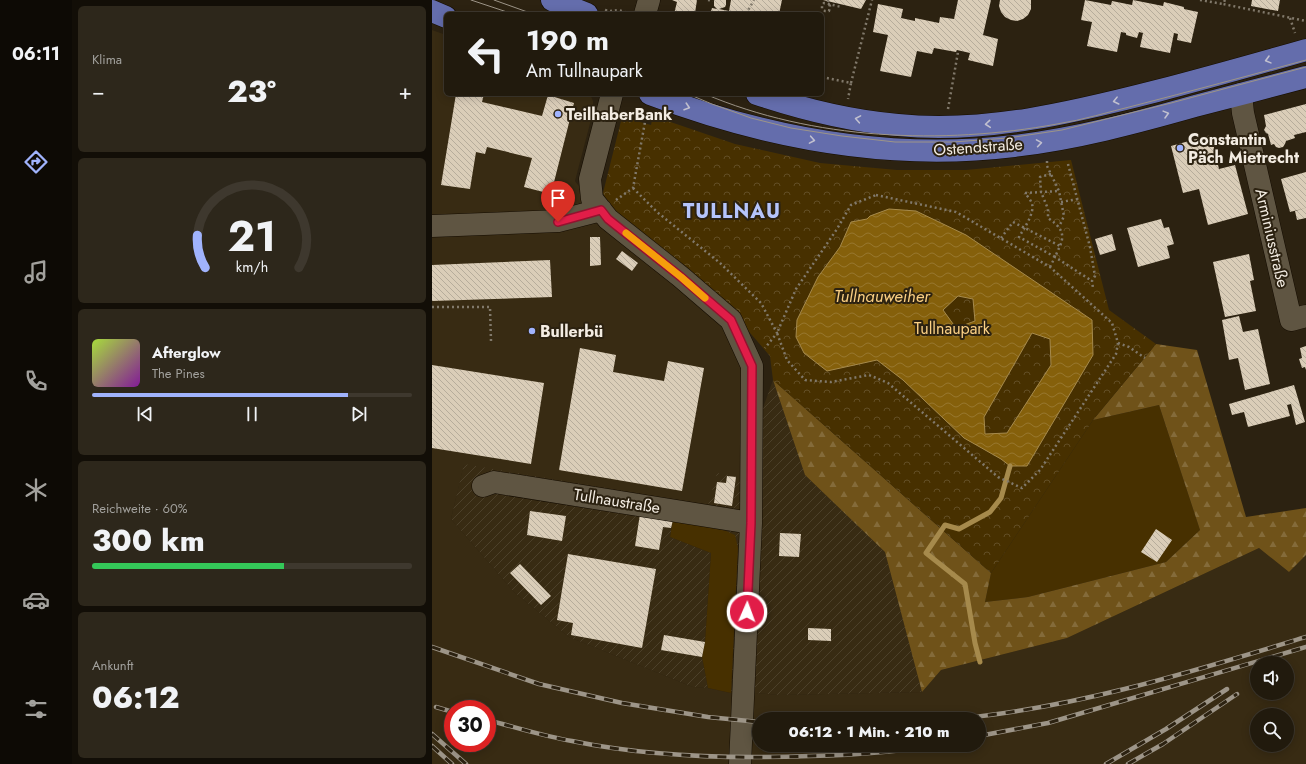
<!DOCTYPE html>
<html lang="de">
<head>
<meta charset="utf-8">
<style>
	:root { --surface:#211a0d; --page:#2d271b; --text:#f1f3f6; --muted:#a2a19d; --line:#3e382e; --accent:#a0b3fd }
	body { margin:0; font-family:Jost,sans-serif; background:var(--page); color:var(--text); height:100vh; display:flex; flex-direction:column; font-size:15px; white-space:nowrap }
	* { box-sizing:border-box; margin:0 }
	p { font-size:13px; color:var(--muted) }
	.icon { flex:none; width:22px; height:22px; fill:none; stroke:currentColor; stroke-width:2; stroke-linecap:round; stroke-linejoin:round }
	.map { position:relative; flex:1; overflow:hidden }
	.panel { display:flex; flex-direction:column; gap:6px; padding:6px; background:#120e07; width:360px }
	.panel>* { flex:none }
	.banner { position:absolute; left:12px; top:12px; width:380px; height:84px; border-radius:6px; box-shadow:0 2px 10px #0003,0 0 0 1px var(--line); background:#211a0d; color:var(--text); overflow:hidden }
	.tools { position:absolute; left:818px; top:656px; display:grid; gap:8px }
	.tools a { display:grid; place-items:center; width:44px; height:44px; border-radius:50%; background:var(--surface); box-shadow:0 2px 10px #0003,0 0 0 1px var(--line); font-size:20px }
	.speed { position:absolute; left:12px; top:700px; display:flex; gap:8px; font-size:20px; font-weight:700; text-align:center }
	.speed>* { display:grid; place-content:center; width:52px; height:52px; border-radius:50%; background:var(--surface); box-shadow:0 2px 10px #0003,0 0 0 1px var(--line); line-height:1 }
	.speed .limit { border:6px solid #d22; background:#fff; color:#111 }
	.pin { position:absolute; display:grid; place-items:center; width:34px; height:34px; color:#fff; margin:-41px -17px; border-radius:50% 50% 50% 0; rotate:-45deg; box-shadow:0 0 4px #0007 }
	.pin .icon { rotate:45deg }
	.me { position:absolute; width:44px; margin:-22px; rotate:2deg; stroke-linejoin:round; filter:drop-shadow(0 0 3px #0008) }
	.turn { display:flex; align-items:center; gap:14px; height:84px; padding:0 16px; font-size:18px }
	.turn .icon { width:52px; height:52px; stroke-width:2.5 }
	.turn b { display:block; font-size:28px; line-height:34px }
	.big { font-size:30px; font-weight:800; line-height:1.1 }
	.panel .tile { flex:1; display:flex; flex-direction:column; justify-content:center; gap:6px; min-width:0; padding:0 14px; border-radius:6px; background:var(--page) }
	.panel .dial { align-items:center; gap:0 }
	.dial svg { height:104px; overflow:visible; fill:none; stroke:var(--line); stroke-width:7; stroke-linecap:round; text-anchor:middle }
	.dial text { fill:var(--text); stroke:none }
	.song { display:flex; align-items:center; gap:12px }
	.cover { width:48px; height:48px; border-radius:6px; background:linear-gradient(135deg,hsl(80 70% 55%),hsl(290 70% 35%)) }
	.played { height:4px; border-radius:2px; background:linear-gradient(90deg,var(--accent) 80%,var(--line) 80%) }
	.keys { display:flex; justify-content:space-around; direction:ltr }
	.heat { display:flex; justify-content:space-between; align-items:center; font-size:22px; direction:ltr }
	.charge { height:6px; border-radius:3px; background:linear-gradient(90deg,#34c759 60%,var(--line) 0) }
	.trip { position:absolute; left:320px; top:712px; width:234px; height:40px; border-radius:20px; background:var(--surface); box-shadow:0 2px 10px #0003,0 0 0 1px var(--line); font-weight:800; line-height:40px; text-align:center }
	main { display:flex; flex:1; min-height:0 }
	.tabs { display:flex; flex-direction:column; width:72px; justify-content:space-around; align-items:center; background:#0d0a05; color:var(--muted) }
	.tabs .icon { width:28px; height:28px }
	.tabs .selected { color:var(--accent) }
	.tabs b { font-size:18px; color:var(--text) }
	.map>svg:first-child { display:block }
	.built { fill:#382b13; fill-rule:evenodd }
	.industrial { fill:url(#industrial-furrows) }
	.grass { fill:#473000 }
	.forest { fill:url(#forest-firs) }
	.park { fill:url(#park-crowns) }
	.water { fill:url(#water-waves); stroke:#a68a4c; fill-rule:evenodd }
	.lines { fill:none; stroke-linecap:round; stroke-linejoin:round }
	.stream { stroke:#a68a4c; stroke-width:5 }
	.building { fill:url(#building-back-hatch) }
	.minor-casing { stroke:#140c00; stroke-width:23 }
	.major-casing { stroke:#140c00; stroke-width:23 }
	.path { stroke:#81796b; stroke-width:2.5; stroke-dasharray:2 3; stroke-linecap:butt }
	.minor { stroke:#5f5542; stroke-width:22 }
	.major { stroke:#646dac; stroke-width:22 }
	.tram { stroke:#9d9588; stroke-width:1 }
	.rail-casing { stroke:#9d9588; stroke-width:4.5 }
	.rail { stroke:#2c2211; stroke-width:3; stroke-dasharray:9; stroke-linecap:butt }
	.oneway { stroke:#c1c0cf }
	.route-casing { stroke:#92132f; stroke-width:10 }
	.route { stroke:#e11d48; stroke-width:7 }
	.slow { stroke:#f59e0b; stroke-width:7 }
	.poi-dot { fill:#a0b3fd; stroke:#2c2211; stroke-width:1.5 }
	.labels { text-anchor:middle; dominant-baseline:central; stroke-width:4; stroke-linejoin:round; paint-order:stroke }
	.poi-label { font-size:16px; font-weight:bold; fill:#f3ece2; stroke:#2c2211; text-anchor:start }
	.street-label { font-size:16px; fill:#f3ece2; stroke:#2c2211 }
	.park-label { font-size:16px; fill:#fcd185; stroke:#2c2211 }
	.water-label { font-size:17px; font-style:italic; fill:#f9ce82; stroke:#2c2211 }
	.district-label { font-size:20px; font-weight:bold; letter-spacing:1px; fill:#b5c4fb; stroke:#2c2211 }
</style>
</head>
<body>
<main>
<nav class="tabs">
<b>06:11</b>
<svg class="icon selected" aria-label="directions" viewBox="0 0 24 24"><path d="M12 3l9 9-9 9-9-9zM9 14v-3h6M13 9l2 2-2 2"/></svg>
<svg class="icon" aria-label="music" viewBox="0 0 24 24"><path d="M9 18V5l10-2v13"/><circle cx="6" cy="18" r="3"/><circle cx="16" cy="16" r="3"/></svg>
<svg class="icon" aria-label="phone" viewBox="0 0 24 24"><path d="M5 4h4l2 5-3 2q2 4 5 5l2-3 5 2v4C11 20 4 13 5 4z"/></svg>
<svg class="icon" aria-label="climate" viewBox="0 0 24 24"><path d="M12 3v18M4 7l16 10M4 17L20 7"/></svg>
<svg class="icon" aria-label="car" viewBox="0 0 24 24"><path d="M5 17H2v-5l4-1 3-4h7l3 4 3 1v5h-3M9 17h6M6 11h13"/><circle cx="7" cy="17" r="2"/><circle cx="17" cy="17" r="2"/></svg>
<svg class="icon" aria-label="filters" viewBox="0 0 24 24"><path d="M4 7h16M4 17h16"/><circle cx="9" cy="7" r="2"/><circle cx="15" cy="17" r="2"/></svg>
</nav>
<section class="panel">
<div class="tile"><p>Klima</p>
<div class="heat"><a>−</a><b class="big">23°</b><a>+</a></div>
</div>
<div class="tile dial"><svg viewBox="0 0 100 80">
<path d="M14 69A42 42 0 1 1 86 69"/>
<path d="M14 69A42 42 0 0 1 8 44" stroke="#a0b3fd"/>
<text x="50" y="56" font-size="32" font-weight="700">21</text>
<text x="50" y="72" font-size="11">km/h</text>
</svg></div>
<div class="tile">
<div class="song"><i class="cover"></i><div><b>Afterglow</b><p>The Pines</p></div></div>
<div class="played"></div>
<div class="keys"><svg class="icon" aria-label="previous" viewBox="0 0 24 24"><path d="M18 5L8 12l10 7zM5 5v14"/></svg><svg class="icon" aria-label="pause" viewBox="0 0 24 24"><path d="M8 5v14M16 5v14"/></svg><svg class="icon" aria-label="next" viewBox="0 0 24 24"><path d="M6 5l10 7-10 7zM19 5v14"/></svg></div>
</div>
<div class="tile"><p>Reichweite · 60%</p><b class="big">300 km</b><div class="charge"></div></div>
<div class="tile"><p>Ankunft</p><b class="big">06:12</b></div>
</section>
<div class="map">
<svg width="874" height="764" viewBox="0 0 874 764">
	<defs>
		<pattern id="industrial-furrows" width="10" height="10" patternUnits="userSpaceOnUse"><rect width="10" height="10" fill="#382b13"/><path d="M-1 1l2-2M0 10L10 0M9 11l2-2" fill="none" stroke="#4c402a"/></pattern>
		<pattern id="forest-firs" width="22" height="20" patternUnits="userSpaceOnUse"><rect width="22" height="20" fill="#6f5219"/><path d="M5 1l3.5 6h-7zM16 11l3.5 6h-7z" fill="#846b3a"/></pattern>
		<pattern id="park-crowns" width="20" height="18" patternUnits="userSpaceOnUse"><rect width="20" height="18" fill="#473000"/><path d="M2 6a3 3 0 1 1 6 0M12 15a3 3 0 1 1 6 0" fill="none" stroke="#624e25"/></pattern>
		<pattern id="water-waves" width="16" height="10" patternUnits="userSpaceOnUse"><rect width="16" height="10" fill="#85600b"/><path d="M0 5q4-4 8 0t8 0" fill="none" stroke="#97772e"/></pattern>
		<pattern id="building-back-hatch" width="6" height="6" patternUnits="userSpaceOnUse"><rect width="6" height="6" fill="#dacdb8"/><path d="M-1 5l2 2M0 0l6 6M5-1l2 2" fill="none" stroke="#b6ac9b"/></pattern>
	</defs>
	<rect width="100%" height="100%" fill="#2c2211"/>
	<!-- built -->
	<path class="built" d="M0 30 14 35V94H158L161 101V112L143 181 173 222 283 313 310 358 313 477 277 505 32 465 19 519 82 592 137 637 261 687 276 688 299 693H323L347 695 490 692 509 670 635 638 827 548 857 572 874 555V764H0ZM825 663H855V693H825ZM21 709H55V743H21ZM825 715H855V745H825ZM327 719H547V745H327Z"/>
	<!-- industrial -->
	<path class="industrial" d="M341 380 373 475 453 552 490 692 347 695 323 693H299L306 548 241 520 238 537 279 553 273 642 270 657 276 688 261 687 137 637 82 592 19 519 32 464 276 505 285 473 323 479 331 408Z"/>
	<!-- grass -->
	<path class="grass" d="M727 405 768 530 734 562 596 597 553 602 559 573 661 420Z
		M241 520 294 531 303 535 306 548 299 693 276 688 270 657 273 642 279 553 238 537Z"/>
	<!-- forest -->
	<path class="forest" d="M724 344 765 350 814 517 874 508V555L857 572 827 548 635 638 509 670 490 692 453 552 373 475 341 380 559 573 553 602 596 597 734 562 768 530 727 405 661 420Z"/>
	<!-- park -->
	<path class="park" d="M221 116 303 144 388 163 465 170H534L639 160 677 310 724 344 661 420 559 573 341 380 338 356 287 297 176 205 171 193 190 117 219 125Z"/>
	<!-- water -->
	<path class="water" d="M457 209 484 211 534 235 660 320 661 355 595 466H578L569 459 532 438 471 380 445 360 395 371 372 353 364 337 365 320 386 277 408 247 419 222 435 219 438 216ZM526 296 541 299 543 321 524 328 511 310ZM600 333 618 339 619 365 575 433 553 434 552 417Z"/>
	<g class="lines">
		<!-- stream -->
		<path class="stream" d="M548 662 543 643 533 584 494 553 513 525 527 529 558 512 569 498 578 466"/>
	</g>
	<!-- building -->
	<path class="building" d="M240 0H265L263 13 266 14H242L245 2Z
		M282 0H294V5L293 7 287 9 297 11 299 0H350L347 14H278L280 8 285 9 282 6Z
		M391 0H434L429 9Z
		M526 0H559L551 35 566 39 561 66 536 60 538 53 525 50 524 52 502 48 500 54 485 51 479 77 448 71 456 35 441 32 446 4 471 9 469 18 483 21V18L507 23 508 17 522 19Z
		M568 0H599V9L596 15 591 19 585 21 579 20 573 17 569 12 567 6Z
		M653 0 679 5 680 1 700 5 701 0 731 6 732 2 752 7V9L766 12 759 43 745 40 746 34 742 33 738 53 708 47 711 33 707 32 705 38 694 35V33L689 32 685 52 655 46 660 22 649 20Z
		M820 0H848L846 11 819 6Z
		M24 94H52L50 102 110 116 116 95 142 103 119 194 92 187 100 158 55 147 53 154 44 152 38 189 9 185Z
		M874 104V132L862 135 863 138 854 141 853 144 851 147 847 148 844 147 842 144 839 145 836 134 834 133 832 130 834 126 832 115Z
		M779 135 787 169 803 165 816 214 776 225 767 189 751 193 739 146Z
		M874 172V208L858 212 849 179Z
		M874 208V218L865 220 863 211Z
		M729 219 732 228 737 227 742 244 735 246 738 258 706 267 695 228Z
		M680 234 684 250 668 255 663 239Z
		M158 237H168L169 265 158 266Z
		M190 251 206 263 200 271 184 259Z
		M817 254 822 280 818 281 824 311 793 317 781 262Z
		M118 260 120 297 0 301V265Z
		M807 316 811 332 826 329 838 384 813 390 806 358 797 360 790 320Z
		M874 346V370L873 367 870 368 867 359 870 358 868 348Z
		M148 348 184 355 181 372 232 381 236 361 272 368 250 491 127 470Z
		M0 365 112 383 99 464 0 448Z
		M862 385 873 422 864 425 859 404 855 405 858 416 816 427 812 412 800 415 797 404Z
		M295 476 304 477 300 506 282 503 285 482 294 483Z
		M98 511 134 516 130 541 95 535Z
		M208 514 241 520 239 528 231 527 227 550 203 546Z
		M724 529 740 540 725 562 709 552Z
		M348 533 369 534 367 557 347 556Z
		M136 554 224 569 210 648 139 635 141 623 125 620Z
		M88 564 119 596 109 605 78 573Z
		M376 628 399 629V641L376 640Z
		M232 635 273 642 270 657 229 650Z"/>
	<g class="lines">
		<defs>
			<path id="minor" d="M213 14 217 0
				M180 94 158 179 160 199 176 219 249 277 299 320 320 366 319 523 308 764
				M809 94 811 113 859 320 874 316
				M0 226 126 221 169 210
				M51 486 62 482 319 523"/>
			<path id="major" d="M120 0 155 14
				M0 11 14 17
				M218 94C334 138 458 161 582 146 643 139 703 123 763 106 800 96 837 87 874 77
				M325 94C370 109 418 121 466 125 552 134 643 112 725 91 775 78 825 64 874 50"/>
		</defs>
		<!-- minor casing -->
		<use href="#minor" class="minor-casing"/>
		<!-- major casing -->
		<use href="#major" class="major-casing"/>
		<!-- path -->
		<path class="path" d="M276 0 281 1
			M396 0V3L398 6 397 11H393L390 9V5L392 3C398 4 404 6 410 7
			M768 0 791 4
			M793 0 791 4 874 21
			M173 10C182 13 183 7 195 13
			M293 13 296 14
			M314 14 322 0
			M858 18 863 33
			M390 77 419 83 416 99
			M419 83 440 0
			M516 109 526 52
			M615 161V166L627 191 632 216 627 227
			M636 164 658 247 663 276 660 281 661 288
			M619 174 608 177 609 192 616 209V218C627 226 634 232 628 246
			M201 188 225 212 288 263 329 303 345 333 333 348
			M593 193 627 191
			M444 195 524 212 618 267 680 323 686 343 684 354 608 470 590 488 566 477 456 383 437 375 399 382 373 380 355 360 345 333 364 289 405 229 419 205Z
			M184 200 201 188 213 122 209 115
			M629 202 646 199
			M569 238 581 222 628 246 623 257 587 237C591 230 603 213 600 204 599 200 595 196 593 193
			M618 267 623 257 660 281
			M0 307H58L59 341
			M686 343 697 347 713 358"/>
		<!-- minor -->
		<use href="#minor" class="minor"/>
		<!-- major -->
		<use href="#major" class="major"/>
		<!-- tram -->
		<path class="tram" d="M39 0 81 14
			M62 0 101 14
			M256 94 280 104 319 118 359 128 410 136 463 142H521L576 138 630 130 739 103 874 67
			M273 94C381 140 510 145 625 124 651 120 676 112 701 106 759 91 816 76 874 60"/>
		<defs>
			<path id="rail" d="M0 647 107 684 190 703 276 717 327 722
				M4 707 21 712
				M520 719C641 709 759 672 874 637
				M55 720C83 727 111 736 140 741 218 757 299 759 378 756 420 755 462 753 504 745
				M0 734 34 764
				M547 736 616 723 874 647
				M0 746 20 764
				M674 764 734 729 795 689
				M696 764 731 744 805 694"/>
		</defs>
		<!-- rail casing -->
		<use href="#rail" class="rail-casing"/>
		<!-- rail -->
		<use href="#rail" class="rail"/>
	</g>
	<!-- one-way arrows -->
	<defs><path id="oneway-chevron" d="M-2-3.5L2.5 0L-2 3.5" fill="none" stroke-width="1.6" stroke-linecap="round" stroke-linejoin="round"/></defs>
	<g class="oneway">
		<use href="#oneway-chevron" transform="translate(836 60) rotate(165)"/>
		<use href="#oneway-chevron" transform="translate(684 101) rotate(166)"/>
		<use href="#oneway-chevron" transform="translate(255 107) rotate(18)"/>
		<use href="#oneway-chevron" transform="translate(734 114) rotate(-15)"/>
		<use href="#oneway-chevron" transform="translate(426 119) rotate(-170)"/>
		<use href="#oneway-chevron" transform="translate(556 124) rotate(175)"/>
		<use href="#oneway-chevron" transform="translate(380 140) rotate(10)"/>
		<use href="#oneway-chevron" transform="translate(607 143) rotate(-9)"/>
	</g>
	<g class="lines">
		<defs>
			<path id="route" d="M126 222 169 210 176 219 249 277 299 320 320 366 319 523 315 612"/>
		</defs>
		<!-- route casing -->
		<use href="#route" class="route-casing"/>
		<!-- route -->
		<use href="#route" class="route"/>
		<!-- slow -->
		<path class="slow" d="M194 233 249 277 273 298"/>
	</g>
	<!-- markers -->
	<g class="poi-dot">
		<circle cx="126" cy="114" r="4"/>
		<circle cx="748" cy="148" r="4"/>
		<circle cx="100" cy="331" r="4"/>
	</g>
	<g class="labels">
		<!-- poi labels -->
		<g class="poi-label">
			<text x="134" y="114">TeilhaberBank</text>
			<text x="756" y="139">Constantin<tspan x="756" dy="18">Päch Mietrecht</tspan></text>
			<text x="108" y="331">Bullerbü</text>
		</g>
		<!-- street labels -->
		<g class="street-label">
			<text transform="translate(546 147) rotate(-4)">Ostendstraße</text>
			<text transform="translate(840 238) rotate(77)">Arminiusstraße</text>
			<text transform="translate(185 501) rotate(9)">Tullnaustraße</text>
		</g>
		<!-- park labels -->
		<g class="park-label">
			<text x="520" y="328">Tullnaupark</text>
		</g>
		<!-- water labels -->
		<g class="water-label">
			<text x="450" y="296">Tullnauweiher</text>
		</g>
		<!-- district labels -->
		<g class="district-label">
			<text x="300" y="211">TULLNAU</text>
		</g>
	</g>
</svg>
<div class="tools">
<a><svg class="icon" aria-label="sound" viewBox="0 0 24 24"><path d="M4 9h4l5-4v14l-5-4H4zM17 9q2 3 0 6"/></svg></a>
<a><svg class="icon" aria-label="search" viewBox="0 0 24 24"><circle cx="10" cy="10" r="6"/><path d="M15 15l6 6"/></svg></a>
</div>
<div class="speed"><div class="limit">30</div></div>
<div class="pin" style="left:126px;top:222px;background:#d93025"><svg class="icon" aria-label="arrive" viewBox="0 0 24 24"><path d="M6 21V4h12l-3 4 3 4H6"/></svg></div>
<svg class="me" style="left:315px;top:612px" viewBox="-20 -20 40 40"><circle r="17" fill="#e11d48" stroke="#fff" stroke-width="3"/><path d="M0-11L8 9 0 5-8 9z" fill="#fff"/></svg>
<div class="trip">06:12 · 1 Min. · 210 m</div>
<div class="banner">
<div class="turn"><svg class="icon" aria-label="left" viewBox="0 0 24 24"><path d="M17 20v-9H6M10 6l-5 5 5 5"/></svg><div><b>190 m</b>Am Tullnaupark</div></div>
</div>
</div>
</main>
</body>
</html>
